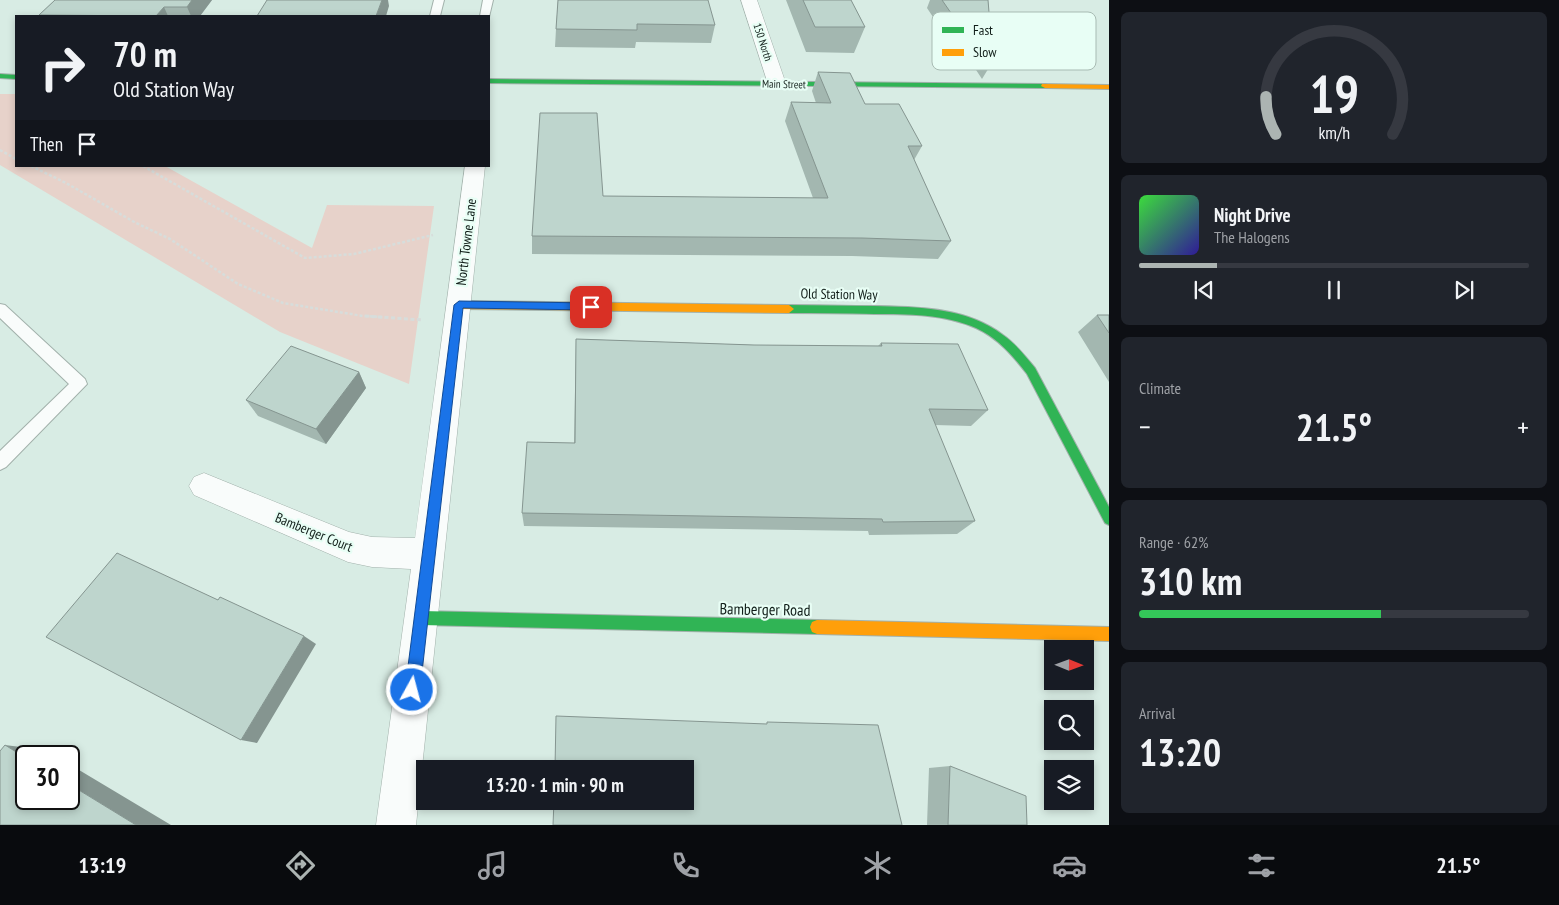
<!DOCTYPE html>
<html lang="en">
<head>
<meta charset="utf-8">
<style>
	:root { --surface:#171b24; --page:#20242c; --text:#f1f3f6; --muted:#9ea1a6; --line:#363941; --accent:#acb4b2 }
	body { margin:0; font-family:"PT Sans Narrow",sans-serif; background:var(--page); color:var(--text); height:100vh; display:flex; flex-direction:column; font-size:19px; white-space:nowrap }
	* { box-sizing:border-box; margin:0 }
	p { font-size:16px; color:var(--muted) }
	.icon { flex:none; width:28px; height:28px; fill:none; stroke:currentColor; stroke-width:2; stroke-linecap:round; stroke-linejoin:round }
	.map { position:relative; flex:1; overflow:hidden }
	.sheet { display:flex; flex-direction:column; gap:12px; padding:12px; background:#0d0f14; width:450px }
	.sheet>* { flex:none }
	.banner { position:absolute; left:15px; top:15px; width:475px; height:152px; border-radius:0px; box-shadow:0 2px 8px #0003; background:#171b24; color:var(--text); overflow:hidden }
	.needle { width:32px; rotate:91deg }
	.buttons { position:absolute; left:1044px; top:640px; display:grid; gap:10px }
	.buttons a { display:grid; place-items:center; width:50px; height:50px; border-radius:0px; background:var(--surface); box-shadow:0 2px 8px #0003; font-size:25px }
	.speed { position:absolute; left:15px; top:745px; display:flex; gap:10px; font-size:25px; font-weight:700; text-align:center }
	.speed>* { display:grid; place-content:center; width:65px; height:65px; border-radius:50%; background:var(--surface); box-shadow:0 2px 8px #0003; line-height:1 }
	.speed .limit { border:2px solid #111; border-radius:8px; background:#fff; color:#111 }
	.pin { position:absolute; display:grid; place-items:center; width:42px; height:42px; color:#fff; margin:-21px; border-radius:10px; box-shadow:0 2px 8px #0006 }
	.me { position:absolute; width:55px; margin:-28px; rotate:7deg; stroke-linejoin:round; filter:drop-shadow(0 0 4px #0008) }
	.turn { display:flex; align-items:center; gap:18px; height:105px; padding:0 15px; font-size:22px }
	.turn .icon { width:65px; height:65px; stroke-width:2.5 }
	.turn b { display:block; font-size:35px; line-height:42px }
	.then { display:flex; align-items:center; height:48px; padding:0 15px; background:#0003; gap:10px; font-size:19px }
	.big { font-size:38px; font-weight:700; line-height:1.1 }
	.sheet .widget { flex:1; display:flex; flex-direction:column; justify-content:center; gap:8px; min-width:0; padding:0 18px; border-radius:8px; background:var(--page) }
	.sheet .dial { align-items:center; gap:0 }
	.dial svg { height:130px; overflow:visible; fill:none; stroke:var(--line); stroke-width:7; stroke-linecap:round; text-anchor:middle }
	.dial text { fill:var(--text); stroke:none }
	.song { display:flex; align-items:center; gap:15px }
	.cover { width:60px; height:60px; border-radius:8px; background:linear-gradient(135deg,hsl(120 70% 55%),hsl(250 70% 35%)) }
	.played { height:5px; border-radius:2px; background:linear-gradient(90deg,var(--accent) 20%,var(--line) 20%) }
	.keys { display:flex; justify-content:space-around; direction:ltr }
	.heat { display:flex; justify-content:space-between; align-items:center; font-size:28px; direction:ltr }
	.charge { height:8px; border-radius:4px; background:linear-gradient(90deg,#34c759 62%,var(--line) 0) }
	.trip { position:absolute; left:416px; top:760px; width:278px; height:50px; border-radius:0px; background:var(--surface); box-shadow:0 2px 8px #0003; font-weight:700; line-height:50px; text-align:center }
	.tab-bar { display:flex; height:80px; justify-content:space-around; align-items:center; background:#090b0e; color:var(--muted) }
	.tab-bar .icon { width:35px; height:35px }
	.tab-bar .active { color:var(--accent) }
	.tab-bar b { font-size:22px; color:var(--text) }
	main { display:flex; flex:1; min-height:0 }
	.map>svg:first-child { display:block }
	.green { fill:#e7d2ca }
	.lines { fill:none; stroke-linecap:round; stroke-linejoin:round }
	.lane-casing { stroke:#a2b1ab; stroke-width:2 }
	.street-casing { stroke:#a2b1ab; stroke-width:1 }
	.fast-casing { stroke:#a2b1ab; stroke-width:2 }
	.slow-casing { stroke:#a2b1ab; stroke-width:2 }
	.path-far1 { stroke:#d7dddb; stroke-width:2.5; stroke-dasharray:3 2; stroke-linecap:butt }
	.path { stroke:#d7dddb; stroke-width:3; stroke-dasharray:4 2.5; stroke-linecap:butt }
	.lane { fill:#f9fcfb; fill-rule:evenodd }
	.street { fill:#f9fcfb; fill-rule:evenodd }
	.fast { fill:#30b455; fill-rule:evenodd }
	.slow { fill:#ff9f0a; fill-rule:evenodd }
	.wall { fill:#a3b7b0 }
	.shaded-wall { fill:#859590 }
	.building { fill:#bed5cd; stroke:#859590 }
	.route { fill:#1a73e8; stroke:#114b97 }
	.labels { text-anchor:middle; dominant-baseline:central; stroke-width:4.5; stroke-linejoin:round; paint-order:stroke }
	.far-street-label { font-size:11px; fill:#111e19; stroke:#e8fef5 }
	.street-label { font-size:14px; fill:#111e19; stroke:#e8fef5 }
	.near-street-label { font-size:16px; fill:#111e19; stroke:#e8fef5 }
	.key { fill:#e8fef5; stroke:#a8bbb3; stroke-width:1 }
	.key-label { font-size:14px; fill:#111e19 }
</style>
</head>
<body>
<main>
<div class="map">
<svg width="1109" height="825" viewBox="0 0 1109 825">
	<rect width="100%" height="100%" fill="#d8ece4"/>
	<!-- green -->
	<path class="green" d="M0 94H16V166H165L312 248 327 205 434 206 409 384 280 332 0 165Z"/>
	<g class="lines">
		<defs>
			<path id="lane" d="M434 0H444L440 16H430Z
				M483 0H493L489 17 480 16Z
				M0 304 5 305 85 379 87 384 6 467 0 470V451L69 384 0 318Z"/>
			<path id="street" d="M741 0H757L786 84 783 88 777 89 771 88 768 84Z
				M465 166H485L416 825H376L411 569 372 567 348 562 194 495 189 486 194 477 204 473 349 532 372 537 415 538Z"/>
			<path id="fast" d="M0 74 16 75V79L0 78Z
				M489 79 1045 84 1049 86 1045 88 489 83Z
				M789 305C817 305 845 306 874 306 918 307 966 307 1003 335 1016 344 1025 356 1035 368L1109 507V525L1105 523 1027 374C1013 356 998 338 976 328 944 314 908 314 874 314 846 313 817 313 789 313L784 309Z
				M421 611 817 620 822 622 824 627 822 632 817 634 421 625 416 623 414 618 416 613Z"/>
			<path id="slow" d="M1042 84 1109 85V89L1045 88 1041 86Z
				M459 301 789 305 794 309 789 313 459 309 454 305Z
				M817 620 1109 627V641L817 634 812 632 810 627 812 622Z"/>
		</defs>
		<!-- lane casing -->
		<use href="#lane" class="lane-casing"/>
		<!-- street casing -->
		<use href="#street" class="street-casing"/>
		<!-- fast casing -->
		<use href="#fast" class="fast-casing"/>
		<!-- slow casing -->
		<use href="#slow" class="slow-casing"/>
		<!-- path-far1 -->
		<path class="path-far1" d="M0 150 16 159
			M31 166 66 183 136 223 170 239 238 284 283 303 363 316 384 317
			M143 166 305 258 354 254 433 235"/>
		<!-- path -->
		<path class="path" d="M365 316 423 320"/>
		<!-- lane -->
		<use href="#lane" class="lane"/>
		<!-- street -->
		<use href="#street" class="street"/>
		<!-- fast -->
		<use href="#fast" class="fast"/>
		<!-- slow -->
		<use href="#slow" class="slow"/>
	</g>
	<!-- wall -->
	<path class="wall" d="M55 0H212L200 16H40L39 15Z
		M558 0 715 25 711 43 636 42 635 48 555 47 556 29Z
		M786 0H851L865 27 854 53 806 52Z
		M930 0H988L993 61 982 79 959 44H951L927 8Z
		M818 72 865 104 922 146 914 160 951 241 938 259 852 256 532 254V236L603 196 813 198 785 121 791 102 816 103 812 91Z
		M1097 315H1109V382L1078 332Z
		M576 339 754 345 878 346 881 343 988 410 971 426 935 425 975 521 957 534 869 535 868 531 524 526 522 513 574 443Z
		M359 372 366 388 326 444 258 416 246 400Z
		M950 766 1027 825H927L929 768Z"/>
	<!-- shaded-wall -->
	<path class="shaded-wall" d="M192 0H212L200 16H191L187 7Z
		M382 0H388L389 6 386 16H376Z
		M164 7 168 16H156Z
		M359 372 366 388 326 444 316 429Z
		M304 636 316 644 257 743 241 740Z
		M5 745 44 750 56 756H26V758Z
		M69 764 171 825H136L69 784Z"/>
	<!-- building -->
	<path class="building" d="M55 0H192L187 7H164L156 16 39 15Z
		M267 0H382L376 16H257Z
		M558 0H708L715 25 637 24V30L556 29Z
		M803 0H851L865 27H815Z
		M942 0H988L993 61 968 26H960Z
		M818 72 850 73 865 104H899L922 146H908L951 241 862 238 532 236 540 113H597L603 196 828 198 791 102 831 103Z
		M1097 315H1109V333Z
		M576 339 754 345 882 346 881 343 958 344 988 410 929 409 975 521 883 522 882 519 522 513 527 442 575 443Z
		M291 346 359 372 316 429 246 400Z
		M117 553 218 600 220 597 304 636 241 740 46 637Z
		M556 716 767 724V722L878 725 902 825H553L554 801H685V769H555Z
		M5 745 26 758V799H69V784L136 825H0V751Z
		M950 766 1026 796 1027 825H948Z"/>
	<!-- route -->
	<path class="route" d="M459 301 591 303 596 307 591 310 463 308 420 690 418 696 412 698 407 696 405 690 454 305Z"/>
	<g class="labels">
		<!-- far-street labels -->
		<g class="far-street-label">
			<text transform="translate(763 42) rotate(72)">150 North</text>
			<text transform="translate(784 84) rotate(1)">Main Street</text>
		</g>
		<!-- street labels -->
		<g class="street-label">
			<text transform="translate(466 242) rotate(-83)">North Towne Lane</text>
			<text transform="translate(839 294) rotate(1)">Old Station Way</text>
			<text transform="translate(314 532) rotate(22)">Bamberger Court</text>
		</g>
		<!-- near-street labels -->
		<g class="near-street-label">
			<text transform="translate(765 609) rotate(1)">Bamberger Road</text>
		</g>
	</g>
	<!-- legend -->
	<rect x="932" y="12" width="164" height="58" rx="8" class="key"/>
	<rect x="942" y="27" width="22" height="6" fill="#30b455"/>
	<rect x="942" y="49" width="22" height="7" fill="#ff9f0a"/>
	<g class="key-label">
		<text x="973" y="35">Fast</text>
		<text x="973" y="57">Slow</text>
	</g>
</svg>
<div class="buttons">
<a><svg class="needle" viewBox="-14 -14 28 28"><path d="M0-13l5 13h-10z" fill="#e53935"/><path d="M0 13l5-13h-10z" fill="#9ea1a6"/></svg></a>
<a><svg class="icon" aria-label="search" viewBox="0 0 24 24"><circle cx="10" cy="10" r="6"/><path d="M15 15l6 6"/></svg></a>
<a><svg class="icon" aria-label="layers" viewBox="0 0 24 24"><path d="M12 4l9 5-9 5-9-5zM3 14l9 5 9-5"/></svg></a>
</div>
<div class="speed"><div class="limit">30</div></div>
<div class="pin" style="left:591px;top:307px;background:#d93025"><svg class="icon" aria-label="arrive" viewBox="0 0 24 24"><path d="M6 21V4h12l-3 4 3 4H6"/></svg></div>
<svg class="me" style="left:412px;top:690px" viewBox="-20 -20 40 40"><circle r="17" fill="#1a73e8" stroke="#fff" stroke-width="3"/><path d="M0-11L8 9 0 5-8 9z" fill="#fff"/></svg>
<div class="trip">13:20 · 1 min · 90 m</div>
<div class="banner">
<div class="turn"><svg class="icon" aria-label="right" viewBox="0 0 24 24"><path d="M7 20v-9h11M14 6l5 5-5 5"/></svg><div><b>70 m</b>Old Station Way</div></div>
<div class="then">Then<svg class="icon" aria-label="arrive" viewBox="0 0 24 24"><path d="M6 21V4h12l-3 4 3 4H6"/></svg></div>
</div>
</div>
<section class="sheet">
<div class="widget dial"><svg viewBox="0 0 100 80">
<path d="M14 69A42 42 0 1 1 86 69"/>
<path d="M14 69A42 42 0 0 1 8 46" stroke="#acb4b2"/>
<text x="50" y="56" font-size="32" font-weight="700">19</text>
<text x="50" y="72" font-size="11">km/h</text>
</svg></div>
<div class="widget">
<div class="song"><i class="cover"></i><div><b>Night Drive</b><p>The Halogens</p></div></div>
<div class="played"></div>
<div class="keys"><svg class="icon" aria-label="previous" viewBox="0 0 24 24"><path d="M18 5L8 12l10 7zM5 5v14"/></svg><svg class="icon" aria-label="pause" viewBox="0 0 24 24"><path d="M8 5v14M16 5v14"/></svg><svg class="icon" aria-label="next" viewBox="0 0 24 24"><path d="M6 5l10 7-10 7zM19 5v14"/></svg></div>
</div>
<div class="widget"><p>Climate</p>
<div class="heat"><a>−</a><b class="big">21.5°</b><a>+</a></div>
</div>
<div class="widget"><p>Range · 62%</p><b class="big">310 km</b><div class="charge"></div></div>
<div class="widget"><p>Arrival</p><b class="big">13:20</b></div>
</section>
</main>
<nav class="tab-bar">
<b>13:19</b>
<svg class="icon active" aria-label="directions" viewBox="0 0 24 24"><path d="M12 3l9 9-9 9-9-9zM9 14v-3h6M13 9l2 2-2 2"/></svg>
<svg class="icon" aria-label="music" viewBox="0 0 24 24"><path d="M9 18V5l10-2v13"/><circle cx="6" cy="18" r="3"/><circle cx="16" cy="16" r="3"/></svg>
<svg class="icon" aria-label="phone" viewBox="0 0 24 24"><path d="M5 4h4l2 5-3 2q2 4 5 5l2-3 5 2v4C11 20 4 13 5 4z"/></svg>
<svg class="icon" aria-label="climate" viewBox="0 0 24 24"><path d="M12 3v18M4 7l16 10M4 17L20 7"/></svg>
<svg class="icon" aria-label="car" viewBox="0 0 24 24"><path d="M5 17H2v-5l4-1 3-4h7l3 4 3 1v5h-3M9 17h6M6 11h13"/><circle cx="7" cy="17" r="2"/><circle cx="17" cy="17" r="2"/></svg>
<svg class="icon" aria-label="filters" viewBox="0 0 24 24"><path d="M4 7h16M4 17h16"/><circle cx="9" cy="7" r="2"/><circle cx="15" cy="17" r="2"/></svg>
<b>21.5°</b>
</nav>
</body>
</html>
